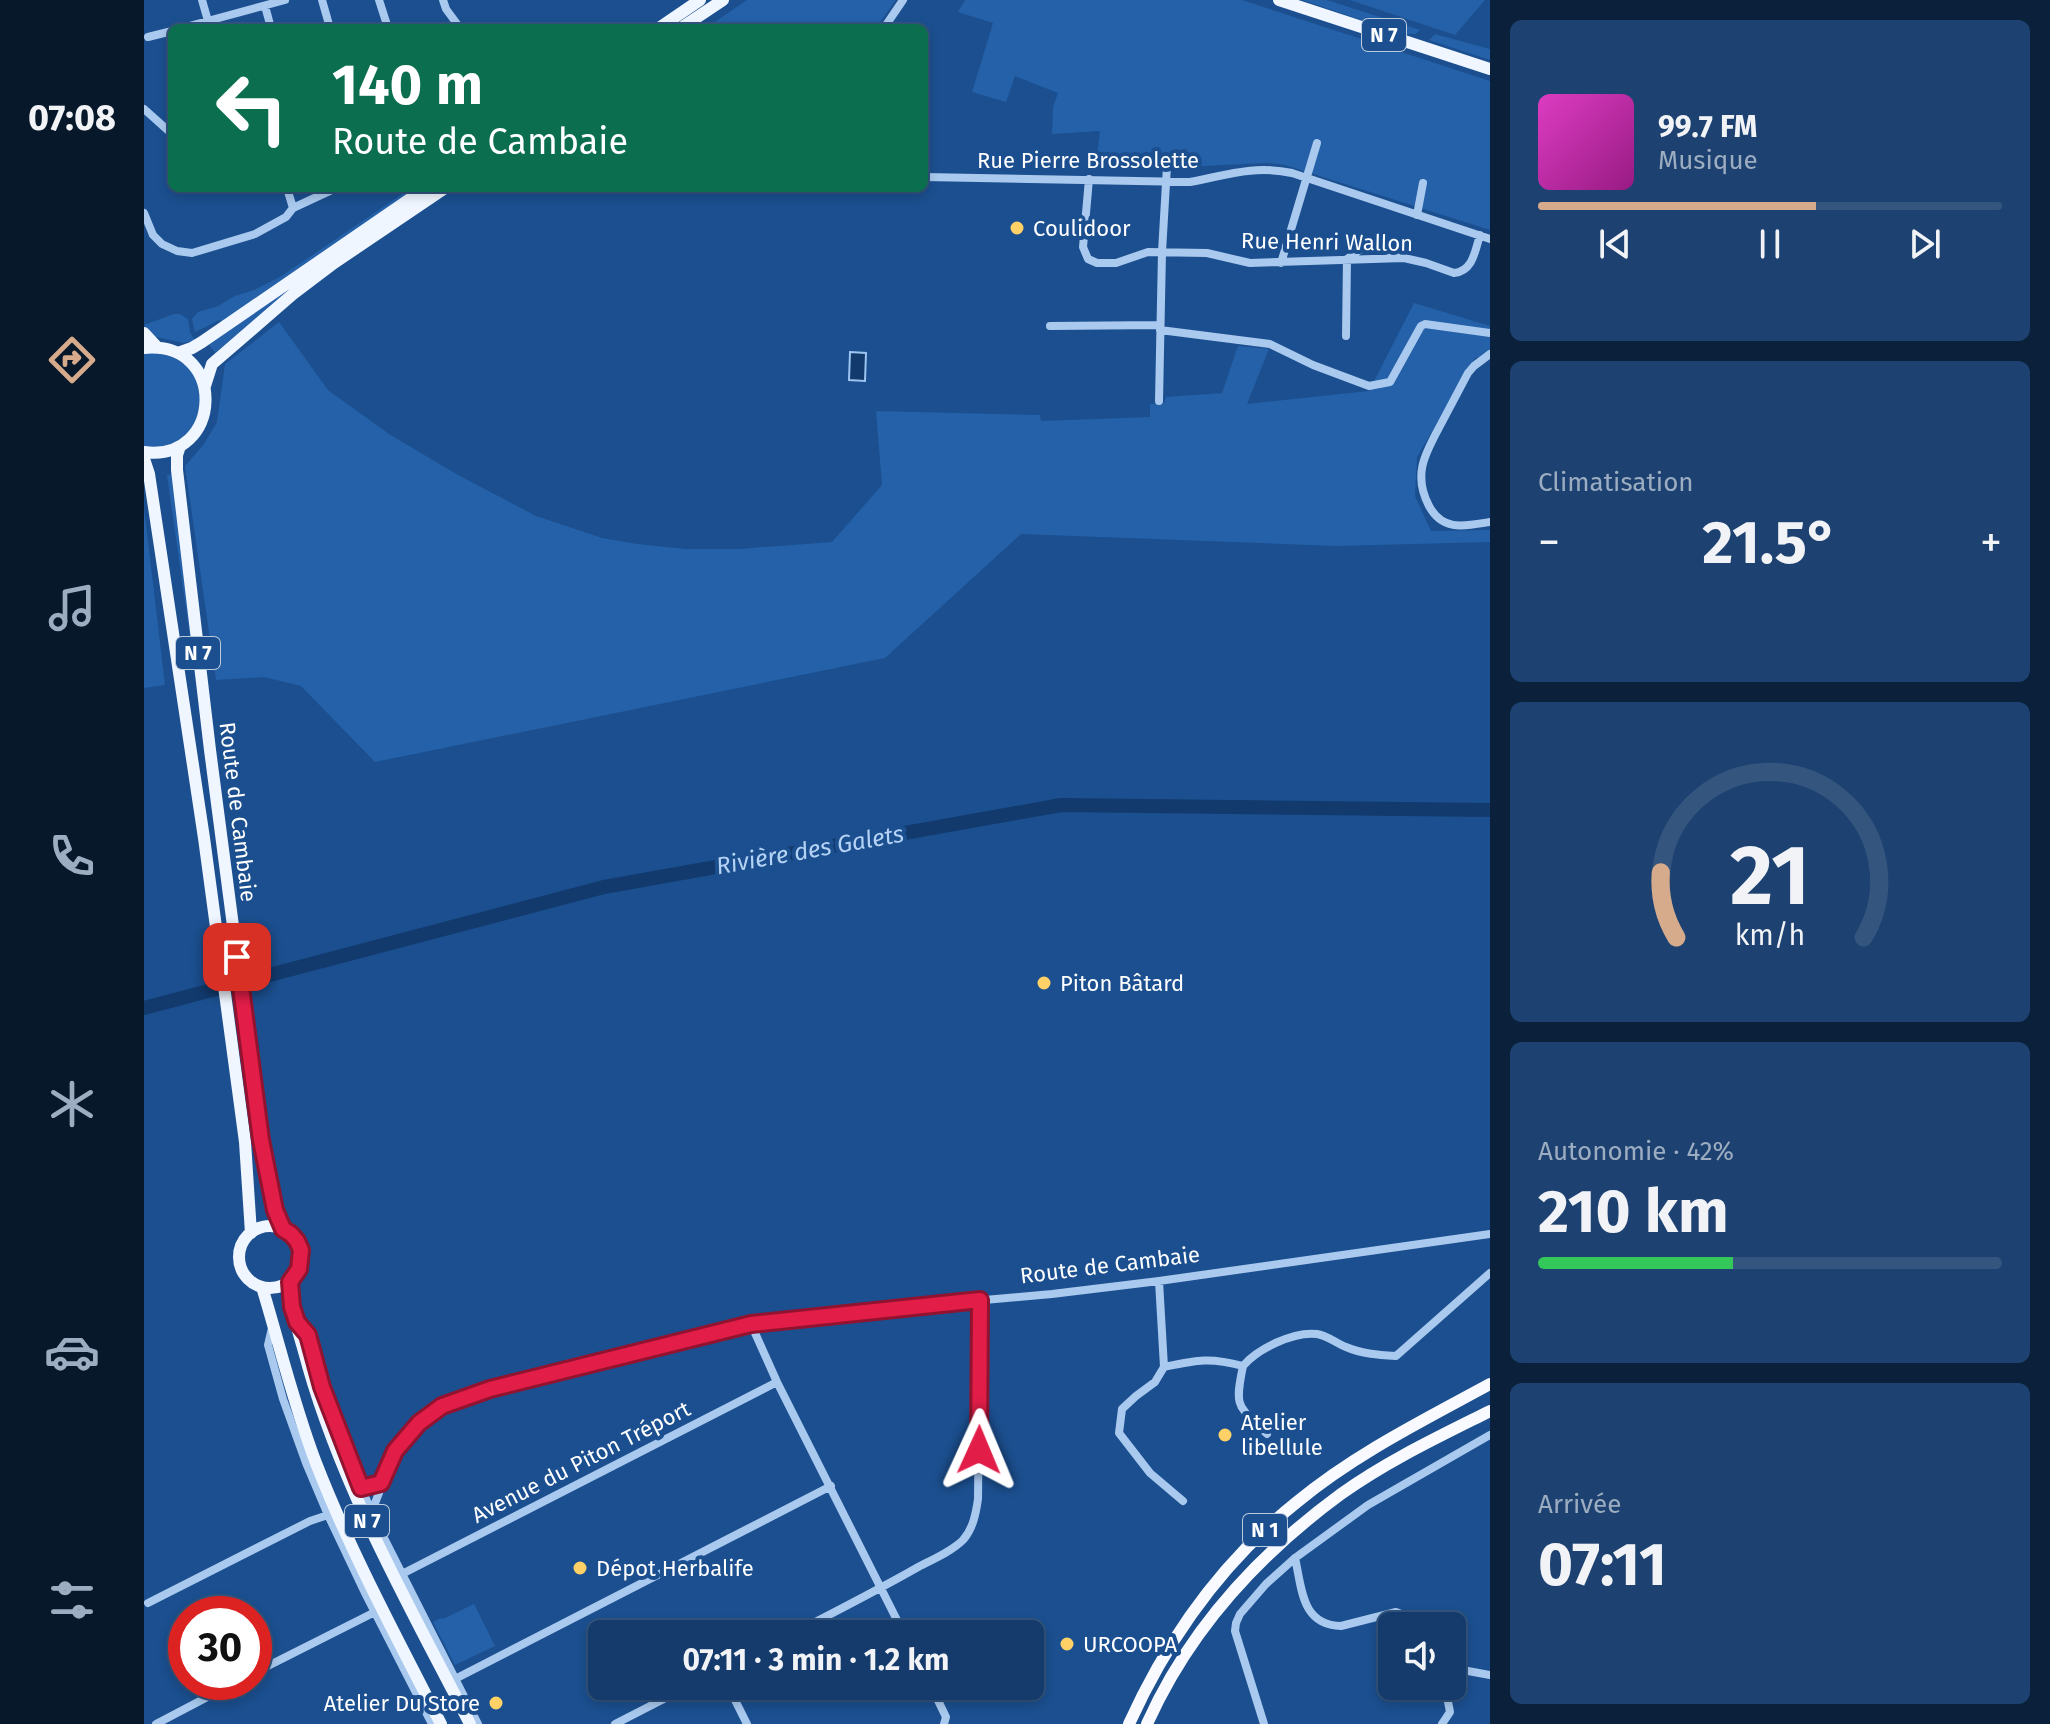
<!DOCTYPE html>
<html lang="fr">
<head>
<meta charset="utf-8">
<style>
	:root { --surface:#143b6b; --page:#1d4271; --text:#f1f3f6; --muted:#9dadc1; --line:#33557e; --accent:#d6ab8b }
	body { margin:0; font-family:"Fira Sans",sans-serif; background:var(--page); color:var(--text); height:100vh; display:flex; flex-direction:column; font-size:30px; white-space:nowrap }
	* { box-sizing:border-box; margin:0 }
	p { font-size:26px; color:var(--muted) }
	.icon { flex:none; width:44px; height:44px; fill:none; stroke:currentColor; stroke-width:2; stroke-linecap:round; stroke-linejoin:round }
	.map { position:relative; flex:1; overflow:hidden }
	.details { display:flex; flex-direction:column; gap:20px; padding:20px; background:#0b203b; width:560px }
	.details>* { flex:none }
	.guide { position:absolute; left:24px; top:24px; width:760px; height:168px; border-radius:12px; box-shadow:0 4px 12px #0003,0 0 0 2px var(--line); background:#0b6e4f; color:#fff; overflow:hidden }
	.controls { position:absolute; left:1234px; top:1612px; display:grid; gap:16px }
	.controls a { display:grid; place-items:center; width:88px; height:88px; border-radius:12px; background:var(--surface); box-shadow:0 4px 12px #0003,0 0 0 2px var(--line); font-size:40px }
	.speed { position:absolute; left:24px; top:1596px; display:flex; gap:16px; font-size:40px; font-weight:700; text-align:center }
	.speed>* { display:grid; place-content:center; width:104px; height:104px; border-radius:50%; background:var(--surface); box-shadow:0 4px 12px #0003,0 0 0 2px var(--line); line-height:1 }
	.speed .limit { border:12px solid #d22; background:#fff; color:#111 }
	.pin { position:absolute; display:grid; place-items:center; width:68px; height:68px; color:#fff; margin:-34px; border-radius:16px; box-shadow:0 4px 12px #0006 }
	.me { position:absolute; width:88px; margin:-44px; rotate:1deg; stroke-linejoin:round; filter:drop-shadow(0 0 6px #0008) }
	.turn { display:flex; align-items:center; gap:28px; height:168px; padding:0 32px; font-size:36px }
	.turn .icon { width:104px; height:104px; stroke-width:2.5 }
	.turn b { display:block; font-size:56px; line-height:68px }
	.big { font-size:60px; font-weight:700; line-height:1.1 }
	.details .card { flex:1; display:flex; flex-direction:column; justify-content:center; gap:12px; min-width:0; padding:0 28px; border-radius:12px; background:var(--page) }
	.details .dial { align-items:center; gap:0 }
	.dial svg { height:208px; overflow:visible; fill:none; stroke:var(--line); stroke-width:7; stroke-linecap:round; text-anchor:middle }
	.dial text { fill:var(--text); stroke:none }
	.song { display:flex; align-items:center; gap:24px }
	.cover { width:96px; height:96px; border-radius:12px; background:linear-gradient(135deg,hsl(310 70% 55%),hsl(310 70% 35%)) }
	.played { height:8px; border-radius:4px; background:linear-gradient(90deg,var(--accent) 60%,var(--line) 60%) }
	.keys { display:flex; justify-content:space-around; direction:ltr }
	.heat { display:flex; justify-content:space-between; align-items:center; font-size:44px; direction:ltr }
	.charge { height:12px; border-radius:6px; background:linear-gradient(90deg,#34c759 42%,var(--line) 0) }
	.trip { position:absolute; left:444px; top:1620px; width:456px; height:80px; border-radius:12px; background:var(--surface); box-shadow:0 4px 12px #0003,0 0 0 2px var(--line); font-weight:700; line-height:80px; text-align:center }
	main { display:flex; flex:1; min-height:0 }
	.tabs { display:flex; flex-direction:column; width:144px; justify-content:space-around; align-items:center; background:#08182b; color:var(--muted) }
	.tabs .icon { width:56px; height:56px }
	.tabs .active { color:var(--accent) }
	.tabs b { font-size:36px; color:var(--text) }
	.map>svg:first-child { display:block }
	.green { fill:#2461a8 }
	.water { fill:#123a6d; stroke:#9cc4f0; stroke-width:2 }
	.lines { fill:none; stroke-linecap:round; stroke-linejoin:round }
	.river { stroke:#123a6d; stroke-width:14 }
	.minor { stroke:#a9c9ee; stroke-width:8 }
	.primary { stroke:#f0f6ff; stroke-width:12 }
	.trunk { stroke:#f8faff; stroke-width:12 }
	.route-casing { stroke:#92132f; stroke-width:20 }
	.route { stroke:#e11d48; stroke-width:14 }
	.poi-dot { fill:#ffd166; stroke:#1b4f8f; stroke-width:3 }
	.labels { text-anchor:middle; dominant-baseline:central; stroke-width:8; stroke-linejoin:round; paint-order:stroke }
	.shield { fill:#1b4f8f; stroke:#bbcadd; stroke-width:2 }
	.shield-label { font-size:20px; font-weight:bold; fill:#fff }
	.street-label { font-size:22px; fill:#fff; stroke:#1b4f8f }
	.poi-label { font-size:22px; fill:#fff; stroke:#1b4f8f; text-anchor:start }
	.water-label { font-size:24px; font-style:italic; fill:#b5d3f5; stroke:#1b4f8f }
</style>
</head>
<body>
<main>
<nav class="tabs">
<b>07:08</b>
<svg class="icon active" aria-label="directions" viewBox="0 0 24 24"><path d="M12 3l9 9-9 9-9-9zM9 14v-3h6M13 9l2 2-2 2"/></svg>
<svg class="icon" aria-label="music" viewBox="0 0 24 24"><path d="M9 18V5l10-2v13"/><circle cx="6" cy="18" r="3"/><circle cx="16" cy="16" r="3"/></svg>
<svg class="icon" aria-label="phone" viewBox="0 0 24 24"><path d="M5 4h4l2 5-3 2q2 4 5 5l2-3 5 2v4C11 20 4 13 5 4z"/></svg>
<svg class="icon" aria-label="climate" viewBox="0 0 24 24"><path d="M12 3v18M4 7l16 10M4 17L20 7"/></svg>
<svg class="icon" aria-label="car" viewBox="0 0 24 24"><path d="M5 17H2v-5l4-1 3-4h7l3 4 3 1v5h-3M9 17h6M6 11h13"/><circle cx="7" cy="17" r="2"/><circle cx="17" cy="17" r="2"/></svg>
<svg class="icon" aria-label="filters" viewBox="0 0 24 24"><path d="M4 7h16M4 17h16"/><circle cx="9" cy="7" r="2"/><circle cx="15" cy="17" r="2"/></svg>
</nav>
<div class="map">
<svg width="1346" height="1724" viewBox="0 0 1346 1724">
	<rect width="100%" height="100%" fill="#1b4f8f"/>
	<!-- green -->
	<path class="green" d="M603 0H752L732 28H562Z
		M821 0H1098L1346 81V230L1141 165 1124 163 951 171 956 131 908 134 909 107 914 93 871 76 862 102 828 92 849 23 814 12Z
		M1158 0H1183L1276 30 1271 34H1259Z
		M1206 0H1341L1311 35Z
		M1291 34 1346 49V60L1285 40Z
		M267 188H274L78 322 76 320 51 332 48 319 54 312 74 306 91 296 110 290 136 277Z
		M285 188H292L168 272 71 353 63 342Z
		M1270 303 1346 326V356L1331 358 1273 457 1271 496 1287 531 1346 530V542L1192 546 877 534 741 658 231 762 157 686 120 677 72 680 41 466 60 444 73 422 81 364 135 322 184 390 245 434 314 475 392 516 458 538 493 544 542 549H595L688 542 738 485 732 411 896 415 897 421 1006 417V404L1020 403 1022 397 1078 393 1094 346 1125 349 1103 404 1225 391Z
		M30 314H36L44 319 46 332 51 341 39 343 8 336 0 325Z
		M0 351H19L47 368 55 383 58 399 56 415 48 429 36 441 21 447 0 448Z
		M29 474 52 679 23 475Z
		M0 507 21 685 0 688Z
		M330 1604 351 1646 311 1665 289 1622 297 1618 299 1619Z"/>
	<!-- water -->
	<path class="water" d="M706 352 722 353 721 381 705 380Z"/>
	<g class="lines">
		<!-- river -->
		<path class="river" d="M0 1008 460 887 917 805 1346 810"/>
		<!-- minor -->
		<path class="minor" d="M58 0 64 21
			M178 0 186 28
			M235 0 244 28
			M299 0 302 9 316 28
			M121 6 127 28
			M38 28 141 0
			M740 28 759 0
			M4 37 28 31
			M0 109 28 134
			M780 177 1046 182C1083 175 1109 165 1148 173L1346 239
			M945 179 939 247 944 259 953 263H972L1004 252 1063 253 1106 263 1260 258 1282 263 1310 273C1329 271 1331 251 1336 235
			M143 188 149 208
			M0 213 9 235 18 244 33 251 48 253 111 234 142 217 149 208 192 188
			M1273 215 1279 183
			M1137 263 1173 143
			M906 326 1016 325
			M1016 330 1126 344 1169 365 1225 386 1246 382 1277 326 1281 324 1346 333
			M1202 336 1203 259 1221 246H1228L1259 256
			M1346 354 1330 366 1324 373C1315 390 1306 407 1297 424 1282 452 1268 474 1285 506 1299 532 1321 526 1346 522
			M1015 401 1018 252 1023 166
			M1015 1281 1020 1367 1011 1382 992 1396 978 1409 975 1433 1006 1473 1039 1501
			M607 1324 633 1382 760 1634
			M155 1325 164 1335 178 1387 217 1488 239 1536 334 1724
			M128 1328 124 1345 139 1399 162 1463 184 1515 222 1595 288 1724
			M1099 1366C1090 1409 1094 1405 1123 1434
			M1020 1367C1053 1360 1065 1357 1099 1366 1113 1349 1150 1331 1173 1334 1182 1335 1192 1343 1202 1347 1218 1354 1235 1355 1252 1356L1346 1273
			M228 1511 251 1451 275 1423 298 1406 346 1389 574 1331 607 1324 751 1308 908 1294 1015 1281 1346 1234
			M1151 1558C1158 1588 1157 1625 1197 1626L1252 1612 1265 1617 1273 1626
			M258 1574 633 1382
			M4 1603 166 1521 184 1515
			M648 1634C691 1612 734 1590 776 1566 790 1559 808 1551 819 1540 829 1529 832 1513 834 1499L836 1300
			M1308 1671 1313 1669 1346 1675
			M110 1673 231 1612
			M311 1679 687 1486
			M584 1686 603 1724
			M787 1686 802 1717 800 1724
			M12 1724 92 1682
			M471 1724 545 1686
			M1120 1724 1091 1631 1092 1623 1096 1614 1122 1584 1151 1558 1224 1505 1346 1435
			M1298 1724 1306 1712 1301 1686"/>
		<!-- primary -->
		<path class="primary" d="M1135 0 1346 69
			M515 28 556 0
			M537 28 579 0
			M0 333 13 347
			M0 348C85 340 79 463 0 452
			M34 353 48 348 58 342 282 188
			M61 386 68 364 149 294 190 263 301 188
			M36 446 33 455V470L66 750 117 1140 131 1210 139 1229
			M0 459 5 474 60 838 101 1142 107 1233
			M95 1257a31 31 0 1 1 62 0a31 31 0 1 1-62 0Z
			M146 1282C146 1310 157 1339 164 1366 200 1492 266 1607 326 1724
			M118 1287C136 1346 150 1406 172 1463 207 1553 253 1638 297 1724"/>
		<!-- trunk -->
		<path class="trunk" d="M985 1724C1024 1638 1079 1561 1153 1502 1211 1454 1280 1420 1346 1384
			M1003 1724C1045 1630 1115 1554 1197 1494 1243 1461 1296 1436 1346 1411"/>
	</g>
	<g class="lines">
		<defs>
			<path id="route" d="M93 957 117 1140 131 1210 139 1229 147 1234 153 1241 157 1250 155 1269 146 1282 148 1307 153 1322 164 1335 178 1387 217 1488 237 1483 251 1451 275 1423 298 1406 346 1389 607 1324 836 1300 835 1450"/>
		</defs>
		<!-- route casing -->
		<use href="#route" class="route-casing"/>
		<!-- route -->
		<use href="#route" class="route"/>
	</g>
	<!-- markers -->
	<g class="poi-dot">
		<circle cx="873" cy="228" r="8"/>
		<circle cx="900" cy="983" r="8"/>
		<circle cx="1081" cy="1435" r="8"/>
		<circle cx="436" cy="1568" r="8"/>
		<circle cx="923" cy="1644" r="8"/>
		<circle cx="352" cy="1703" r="8"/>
	</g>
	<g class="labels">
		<!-- shield labels -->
		<g class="shield">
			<rect x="1218" y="19" width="44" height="32" rx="6"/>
			<rect x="32" y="637" width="44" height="32" rx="6"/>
			<rect x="201" y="1505" width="44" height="32" rx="6"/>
			<rect x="1099" y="1514" width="44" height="32" rx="6"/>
		</g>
		<g class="shield-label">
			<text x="1240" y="35">N 7</text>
			<text x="54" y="653">N 7</text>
			<text x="223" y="1521">N 7</text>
			<text x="1121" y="1530">N 1</text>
		</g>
		<!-- street labels -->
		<g class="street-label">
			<text x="944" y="160">Rue Pierre Brossolette</text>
			<text transform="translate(1183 242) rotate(1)">Rue Henri Wallon</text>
			<text transform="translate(94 812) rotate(83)">Route de Cambaie</text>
			<text transform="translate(966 1265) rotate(-7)">Route de Cambaie</text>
			<text transform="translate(437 1462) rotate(-27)">Avenue du Piton Tréport</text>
		</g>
		<!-- poi labels -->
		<g class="poi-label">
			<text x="889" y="228">Coulidoor</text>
			<text x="916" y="983">Piton Bâtard</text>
			<text x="1097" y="1422">Atelier<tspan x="1097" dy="25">libellule</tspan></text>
			<text x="452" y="1568">Dépot Herbalife</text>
			<text x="939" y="1644">URCOOPA</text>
			<text x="336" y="1703" text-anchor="end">Atelier Du Store</text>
		</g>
		<!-- water labels -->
		<g class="water-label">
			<text transform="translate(666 850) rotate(-10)">Rivière des Galets</text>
		</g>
	</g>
</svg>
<div class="controls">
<a><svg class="icon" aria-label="sound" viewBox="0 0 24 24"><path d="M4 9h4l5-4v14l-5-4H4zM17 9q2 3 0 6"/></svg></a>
</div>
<div class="speed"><div class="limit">30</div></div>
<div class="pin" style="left:93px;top:957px;background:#d93025"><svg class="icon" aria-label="arrive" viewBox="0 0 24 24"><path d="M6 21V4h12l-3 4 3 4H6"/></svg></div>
<svg class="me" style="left:835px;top:1450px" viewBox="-20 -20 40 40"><path d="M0-17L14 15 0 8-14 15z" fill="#e11d48" stroke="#fff" stroke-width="4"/></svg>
<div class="trip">07:11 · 3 min · 1.2 km</div>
<div class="guide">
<div class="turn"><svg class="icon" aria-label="left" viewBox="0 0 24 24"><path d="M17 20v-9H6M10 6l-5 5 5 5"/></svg><div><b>140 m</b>Route de Cambaie</div></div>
</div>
</div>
<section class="details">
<div class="card">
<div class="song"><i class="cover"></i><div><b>99.7 FM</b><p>Musique</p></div></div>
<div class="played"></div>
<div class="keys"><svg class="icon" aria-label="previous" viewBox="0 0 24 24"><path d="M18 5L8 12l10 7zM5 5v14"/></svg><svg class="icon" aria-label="pause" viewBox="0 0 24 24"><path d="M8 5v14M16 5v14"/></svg><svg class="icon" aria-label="next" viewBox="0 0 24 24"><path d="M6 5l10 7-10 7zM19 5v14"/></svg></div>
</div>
<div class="card"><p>Climatisation</p>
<div class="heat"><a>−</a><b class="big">21.5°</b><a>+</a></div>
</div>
<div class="card dial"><svg viewBox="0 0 100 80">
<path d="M14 69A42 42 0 1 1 86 69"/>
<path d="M14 69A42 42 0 0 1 8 44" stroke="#d6ab8b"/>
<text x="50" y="56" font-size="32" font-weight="700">21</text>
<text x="50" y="72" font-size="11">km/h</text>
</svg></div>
<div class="card"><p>Autonomie · 42%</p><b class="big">210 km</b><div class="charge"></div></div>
<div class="card"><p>Arrivée</p><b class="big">07:11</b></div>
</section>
</main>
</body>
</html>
